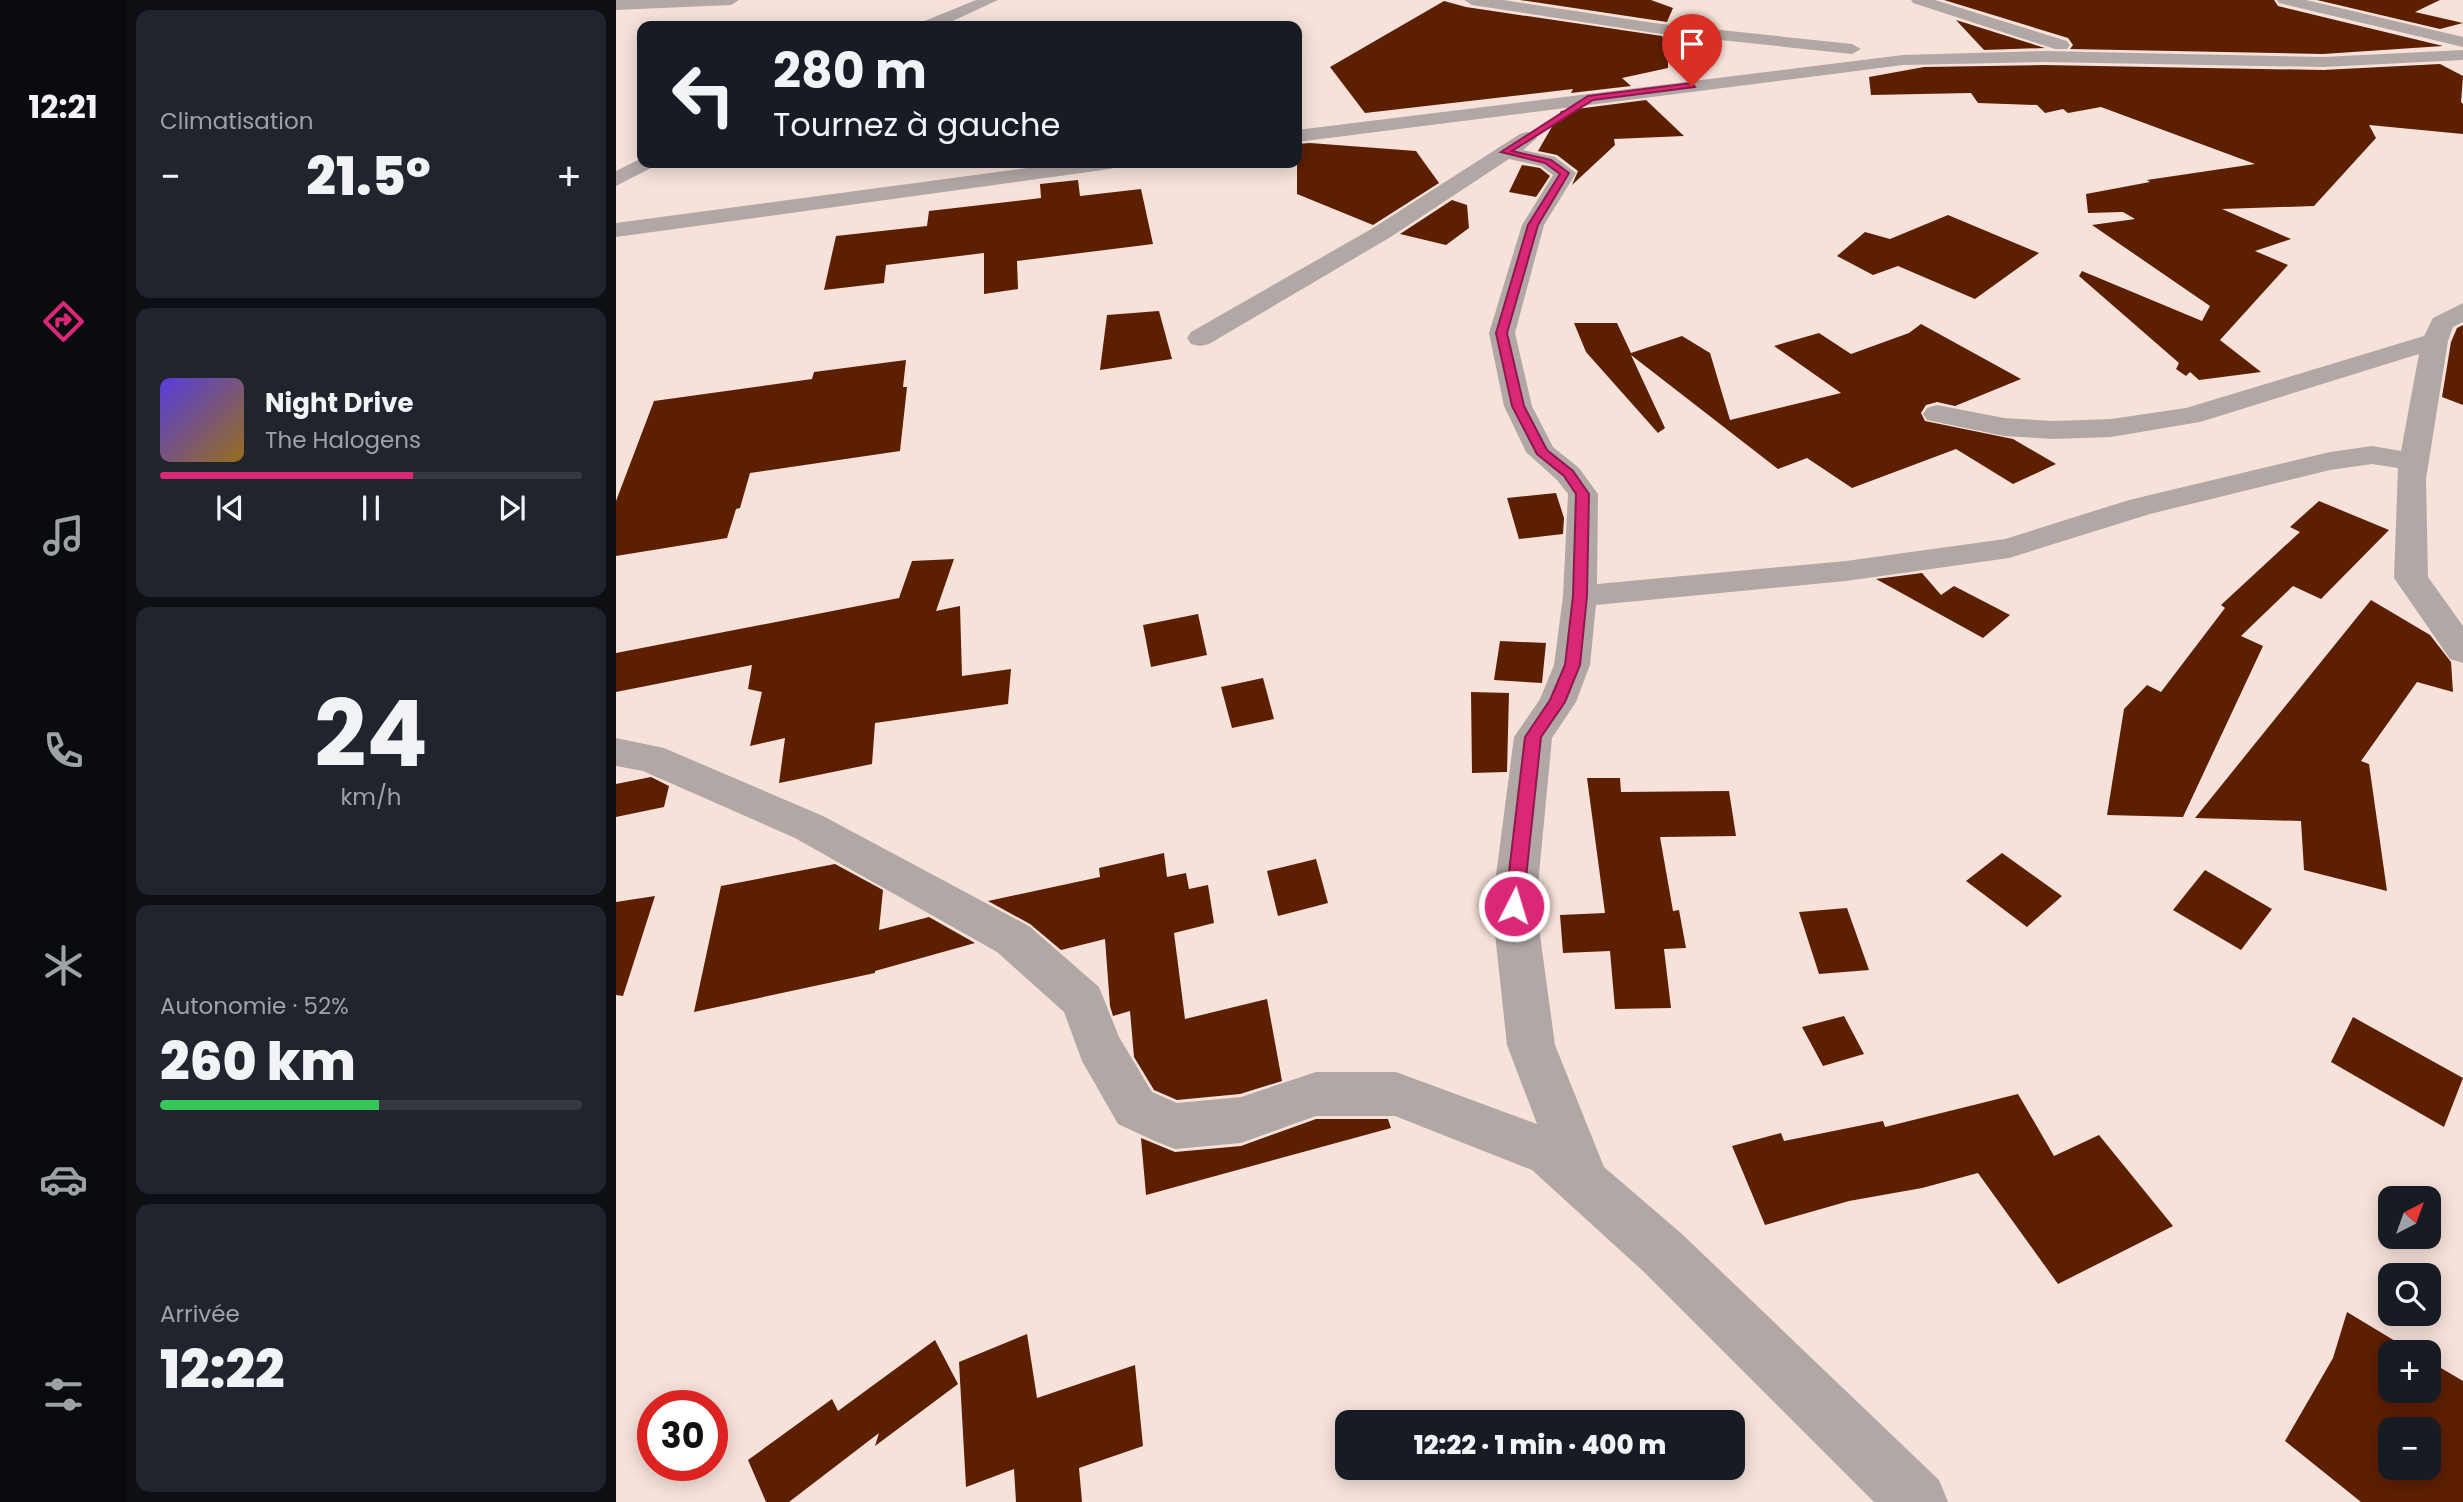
<!DOCTYPE html>
<html lang="fr">
<head>
<meta charset="utf-8">
<style>
	:root { --surface:#171b24; --page:#20242c; --text:#f1f3f6; --muted:#9ea1a6; --line:#363941; --accent:#db2777 }
	body { margin:0; font-family:Poppins,sans-serif; background:var(--page); color:var(--text); height:100vh; display:flex; flex-direction:column; font-size:26px; white-space:nowrap }
	* { box-sizing:border-box; margin:0 }
	p { font-size:23px; color:var(--muted) }
	.icon { flex:none; width:38px; height:38px; fill:none; stroke:currentColor; stroke-width:2; stroke-linecap:round; stroke-linejoin:round }
	.map { position:relative; flex:1; overflow:hidden }
	.sheet { display:flex; flex-direction:column; gap:10px; padding:10px; background:#0d0f14; width:490px }
	.sheet>* { flex:none }
	.guide { position:absolute; left:21px; top:21px; width:665px; height:147px; border-radius:14px; box-shadow:0 4px 18px #0003; background:#171b24; color:var(--text); overflow:hidden }
	.needle { width:46px; rotate:41deg }
	.tools { position:absolute; left:1762px; top:1186px; display:grid; gap:14px }
	.tools a { display:grid; place-items:center; width:63px; height:63px; border-radius:14px; background:var(--surface); box-shadow:0 4px 18px #0003; font-size:35px }
	.speed { position:absolute; left:21px; top:1390px; display:flex; gap:14px; font-size:35px; font-weight:700; text-align:center }
	.speed>* { display:grid; place-content:center; width:91px; height:91px; border-radius:50%; background:var(--surface); box-shadow:0 4px 18px #0003; line-height:1 }
	.speed .limit { border:10px solid #d22; background:#fff; color:#111 }
	.pin { position:absolute; display:grid; place-items:center; width:60px; height:60px; color:#fff; margin:-72px -30px; border-radius:50% 50% 50% 0; rotate:-45deg; box-shadow:0 0 7px #0007 }
	.pin .icon { rotate:45deg }
	.me { position:absolute; width:77px; margin:-38px; rotate:5deg; stroke-linejoin:round; filter:drop-shadow(0 0 5px #0008) }
	.turn { display:flex; align-items:center; gap:24px; height:147px; padding:0 21px; font-size:32px }
	.turn .icon { width:91px; height:91px; stroke-width:2.5 }
	.turn b { display:block; font-size:49px; line-height:60px }
	.big { font-size:52px; font-weight:800; line-height:1.1 }
	.sheet .widget { flex:1; display:flex; flex-direction:column; justify-content:center; gap:10px; min-width:0; padding:0 24px; border-radius:14px; background:var(--page) }
	.sheet .dial { align-items:center; gap:0 }
	.dial b { font-size:91px; line-height:1 }
	.song { display:flex; align-items:center; gap:21px }
	.cover { width:84px; height:84px; border-radius:10px; background:linear-gradient(135deg,hsl(250 70% 55%),hsl(40 70% 35%)) }
	.played { height:7px; border-radius:4px; background:linear-gradient(90deg,var(--accent) 60%,var(--line) 60%) }
	.keys { display:flex; justify-content:space-around; direction:ltr }
	.heat { display:flex; justify-content:space-between; align-items:center; font-size:38px; direction:ltr }
	.charge { height:10px; border-radius:5px; background:linear-gradient(90deg,#34c759 52%,var(--line) 0) }
	.trip { position:absolute; left:719px; top:1410px; width:410px; height:70px; border-radius:14px; background:var(--surface); box-shadow:0 4px 18px #0003; font-weight:800; line-height:70px; text-align:center }
	main { display:flex; flex:1; min-height:0 }
	.dock { display:flex; flex-direction:column; width:126px; justify-content:space-around; align-items:center; background:#090b0e; color:var(--muted) }
	.dock .icon { width:49px; height:49px }
	.dock .current { color:var(--accent) }
	.dock b { font-size:32px; color:var(--text) }
	.map>svg:first-child { display:block }
	.building { fill:#5d1f02; fill-rule:evenodd }
	.lines { fill:none; stroke-linecap:round; stroke-linejoin:round }
	.minor { fill:#b1a8a5; fill-rule:evenodd }
	.route { fill:#db2777; stroke:#8e194d; stroke-width:2 }
</style>
</head>
<body>
<main>
<nav class="dock">
<b>12:21</b>
<svg class="icon current" aria-label="directions" viewBox="0 0 24 24"><path d="M12 3l9 9-9 9-9-9zM9 14v-3h6M13 9l2 2-2 2"/></svg>
<svg class="icon" aria-label="music" viewBox="0 0 24 24"><path d="M9 18V5l10-2v13"/><circle cx="6" cy="18" r="3"/><circle cx="16" cy="16" r="3"/></svg>
<svg class="icon" aria-label="phone" viewBox="0 0 24 24"><path d="M5 4h4l2 5-3 2q2 4 5 5l2-3 5 2v4C11 20 4 13 5 4z"/></svg>
<svg class="icon" aria-label="climate" viewBox="0 0 24 24"><path d="M12 3v18M4 7l16 10M4 17L20 7"/></svg>
<svg class="icon" aria-label="car" viewBox="0 0 24 24"><path d="M5 17H2v-5l4-1 3-4h7l3 4 3 1v5h-3M9 17h6M6 11h13"/><circle cx="7" cy="17" r="2"/><circle cx="17" cy="17" r="2"/></svg>
<svg class="icon" aria-label="filters" viewBox="0 0 24 24"><path d="M4 7h16M4 17h16"/><circle cx="9" cy="7" r="2"/><circle cx="15" cy="17" r="2"/></svg>
</nav>
<section class="sheet">
<div class="widget"><p>Climatisation</p>
<div class="heat"><a>−</a><b class="big">21.5°</b><a>+</a></div>
</div>
<div class="widget">
<div class="song"><i class="cover"></i><div><b>Night Drive</b><p>The Halogens</p></div></div>
<div class="played"></div>
<div class="keys"><svg class="icon" aria-label="previous" viewBox="0 0 24 24"><path d="M18 5L8 12l10 7zM5 5v14"/></svg><svg class="icon" aria-label="pause" viewBox="0 0 24 24"><path d="M8 5v14M16 5v14"/></svg><svg class="icon" aria-label="next" viewBox="0 0 24 24"><path d="M6 5l10 7-10 7zM19 5v14"/></svg></div>
</div>
<div class="widget dial"><b>24</b><p>km/h</p></div>
<div class="widget"><p>Autonomie · 52%</p><b class="big">260 km</b><div class="charge"></div></div>
<div class="widget"><p>Arrivée</p><b class="big">12:22</b></div>
</section>
<div class="map">
<svg width="1847" height="1502" viewBox="0 0 1847 1502">
	<rect width="100%" height="100%" fill="#f6e2da"/>
	<!-- building -->
	<path class="building" d="M904 0H1035L1057 8 1051 22Z
		M1328 0H1658L1662 6 1827 46 1707 54 1454 49 1457 45 1452 38Z
		M1701 0H1824L1799 12 1847 23 1824 29Z
		M828 1 850 7 1046 36 1052 52V68L1006 78 1015 86 955 93 957 89 749 113 714 67Z
		M1340 20 1429 48 1368 50Z
		M1824 64 1847 76 1845 102 1847 104V134L1753 125 1760 138 1698 206 1606 209 1675 239 1639 251 1672 265 1604 340 1645 372 1583 380 1574 372 1570 376 1560 369 1563 363 1463 276 1466 271 1586 321 1594 306 1476 225 1519 219 1507 212 1472 213 1470 194 1534 182 1531 180 1639 164 1485 107 1452 113 1447 109 1429 113 1421 105 1362 103 1355 93 1255 95 1253 77 1308 67 1427 65 1707 70Z
		M1030 100 1068 136 998 139 999 145 956 185 962 171 941 155 922 151 945 111Z
		M694 143 800 151 823 183 757 225 681 194V144Z
		M906 165 924 168 934 176 920 197 893 192Z
		M462 180 464 196 525 189 537 244 401 261 402 289 368 294V253L270 265 268 283 208 290 220 236 311 226 313 211 425 198 424 184Z
		M836 200 851 205 853 228 830 245 784 234Z
		M1332 215 1423 253 1359 299 1282 266 1257 275 1221 256 1249 232 1274 239Z
		M543 311 556 359 484 370 491 315Z
		M958 323H1001L1015 353 1066 336 1094 353 1114 420 1225 393 1158 346 1203 333 1235 354 1293 333 1305 324 1405 379 1339 406 1321 402 1310 405 1305 413 1309 421 1397 439 1440 464 1397 484 1340 449 1236 488 1191 458 1162 469 1015 355 1049 428 1042 433 970 352Z
		M1847 325V405L1826 397 1835 342 1841 328Z
		M290 360 287 387H291L284 451 134 473 124 508 120 509 111 538 0 556V501L38 401 196 379 198 372Z
		M940 493 948 518 947 534 903 539 891 498Z
		M1703 501 1773 530 1705 599 1677 586 1625 636 1647 646 1567 817 1491 815 1508 709 1531 685 1545 692 1609 608 1605 605 1684 532 1674 527Z
		M338 559 320 611 344 606 346 676 395 669 392 704 259 723 256 764 163 783 169 738 134 746 146 692 132 689 136 665 0 692V653L283 598 296 561Z
		M1306 573 1325 595 1338 586 1394 615 1367 638 1260 579Z
		M1755 600 1814 635 1835 662 1837 692 1801 682 1745 761 1753 764 1771 891 1688 870 1685 821 1579 818Z
		M582 614 591 655 535 667 527 625Z
		M884 641 930 643 926 683 878 680Z
		M647 678 658 719 616 728 605 687Z
		M855 692 893 693 891 772 856 773Z
		M35 777 53 786 48 807 0 817V784Z
		M971 778H1004L1005 792 1113 791 1120 836 1044 837 1057 911 1063 910 1070 948 1048 949 1055 1008 999 1009 994 951 947 953 944 915 989 913Z
		M548 853 551 877 570 873 573 889 592 885 598 923 558 933 569 1019 651 999 666 1081 624 1094 561 1100 538 1090 518 1057 514 1011 497 1016 494 1006 489 939 445 950 414 924 372 901 484 877 483 868Z
		M1386 853 1446 896 1411 927 1350 881Z
		M700 859 712 903 662 916 651 871Z
		M219 864 267 890 263 930 313 917 359 943 259 971V973L78 1012 105 886Z
		M1589 870 1656 909 1625 950 1557 910Z
		M39 896 7 996 0 995V902Z
		M1231 908 1253 970 1203 974 1183 912Z
		M1228 1016 1248 1054 1207 1066 1186 1027Z
		M1737 1017 1847 1078 1828 1127 1715 1062Z
		M1402 1094 1438 1156 1483 1135 1557 1226 1442 1284 1362 1173 1306 1188 1233 1201 1149 1225 1116 1146 1165 1133 1168 1141 1267 1121 1269 1127Z
		M700 1119H772L775 1128 530 1195 525 1138 559 1152 625 1146Z
		M1731 1312 1799 1353H1774V1391H1813V1361L1847 1381V1502H1745L1669 1441 1717 1358ZM1774 1430H1813V1468H1774Z
		M411 1334 421 1398 519 1365 527 1446 463 1468 466 1502H400L398 1469 350 1487 343 1362Z
		M319 1340 342 1384 259 1446 263 1433 173 1502H150L132 1460 216 1399 222 1411Z"/>
	<g class="lines">
		<!-- minor -->
		<path class="minor" d="M0 0H123L115 5 0 10Z
			M360 0H382L326 26H304L306 22Z
			M848 0H887L1038 23 1236 44 1245 49 1236 54 1038 33 856 5Z
			M1295 0H1319L1451 41 1454 45 1451 49H1439L1297 3Z
			M1661 0H1690L1847 37V47L1663 3Z
			M1847 50V60L1707 67 1427 62 1287 65 681 142V130L1287 55 1427 51 1707 57Z
			M911 132 918 134 921 138 907 150 939 157 960 173 928 225 899 333 916 406 937 447 963 468 982 494 981 584 1230 561 1389 539 1513 500 1714 452 1756 446 1785 451 1803 354 1584 422 1495 437 1437 439 1388 436 1311 420 1307 414 1311 408 1321 405 1388 418 1437 421 1495 419 1570 408 1808 336 1817 318 1847 303V322L1837 327 1832 341 1810 479 1812 577 1847 626V663L1834 659 1778 578 1782 468 1756 464 1714 470 1534 514 1393 558 1230 581 980 605 974 665 960 702 936 738 920 906 939 1045 988 1167 1066 1234 1323 1480 1332 1502H1258L1028 1272 916 1170 779 1116H700L625 1143 559 1149 541 1142 502 1124 466 1061 448 1012 381 952 179 838 27 771 0 766V738L48 748 207 816 413 926 483 987 503 1037 536 1092 561 1103 625 1097 700 1072H780L921 1124 891 1045 876 906 898 737 924 699 938 665 947 596 952 494 941 480 910 452 888 406 873 333 906 225 937 175 925 166 893 159 773 238 593 344 584 346 575 344 571 338 575 332 757 228 904 134Z
			M26 158V163H40L37 167 0 186V171Z
			M449 163H504L501 167 494 169 0 237V223Z"/>
	</g>
	<!-- route -->
	<path class="route" d="M1076 83 1079 87 977 100 896 151 935 160 953 173 922 225 891 333 908 406 931 450 957 471 973 494 971 596 964 665 949 702 925 737 907 906 905 911 898 913 892 911 889 906 909 737 934 700 949 665 957 596 960 494 948 476 921 454 896 406 880 333 912 225 944 174 929 163 885 152 972 96Z"/>
</svg>
<div class="tools">
<a><svg class="needle" viewBox="-14 -14 28 28"><path d="M0-13l5 13h-10z" fill="#e53935"/><path d="M0 13l5-13h-10z" fill="#9ea1a6"/></svg></a>
<a><svg class="icon" aria-label="search" viewBox="0 0 24 24"><circle cx="10" cy="10" r="6"/><path d="M15 15l6 6"/></svg></a>
<a>+</a>
<a>−</a>
</div>
<div class="speed"><div class="limit">30</div></div>
<div class="pin" style="left:1076px;top:86px;background:#d93025"><svg class="icon" aria-label="arrive" viewBox="0 0 24 24"><path d="M6 21V4h12l-3 4 3 4H6"/></svg></div>
<svg class="me" style="left:898px;top:906px" viewBox="-20 -20 40 40"><circle r="17" fill="#db2777" stroke="#fff" stroke-width="3"/><path d="M0-11L8 9 0 5-8 9z" fill="#fff"/></svg>
<div class="trip">12:22 · 1 min · 400 m</div>
<div class="guide">
<div class="turn"><svg class="icon" aria-label="left" viewBox="0 0 24 24"><path d="M17 20v-9H6M10 6l-5 5 5 5"/></svg><div><b>280 m</b>Tournez à gauche</div></div>
</div>
</div>
</main>
</body>
</html>
